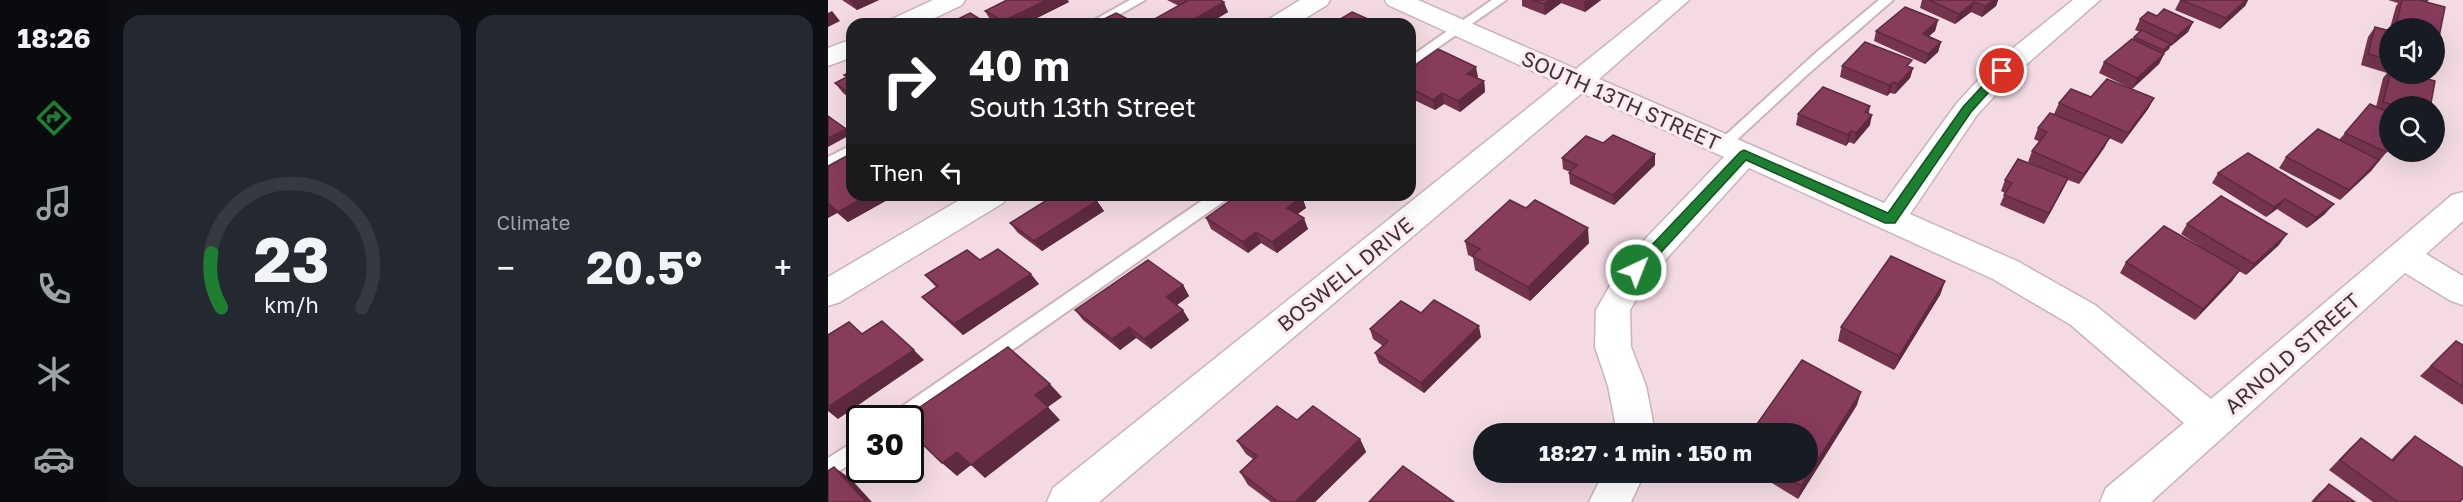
<!DOCTYPE html>
<html lang="en">
<head>
<meta charset="utf-8">
<style>
	:root { --surface:#171b24; --page:#242831; --text:#f1f3f6; --muted:#9ea1a6; --line:#363941; --accent:#1d7f31 }
	body { margin:0; font-family:"Golos Text",sans-serif; background:var(--page); color:var(--text); height:100vh; display:flex; flex-direction:column; font-size:22px; white-space:nowrap }
	* { box-sizing:border-box; margin:0 }
	p { font-size:20px; color:var(--muted) }
	.icon { flex:none; width:33px; height:33px; fill:none; stroke:currentColor; stroke-width:2; stroke-linecap:round; stroke-linejoin:round }
	.map { position:relative; flex:1; overflow:hidden }
	.drawer { display:flex; flex-direction:column; gap:15px; padding:15px; background:#0d0f14; width:720px }
	.drawer>* { flex:none }
	.guide { position:absolute; left:18px; top:18px; width:570px; height:183px; border-radius:18px; box-shadow:0 6px 24px #0002; background:#202124; color:#fff; overflow:hidden }
	.tools { position:absolute; left:1551px; top:18px; display:grid; gap:12px }
	.tools a { display:grid; place-items:center; width:66px; height:66px; border-radius:50%; background:var(--surface); box-shadow:0 6px 24px #0002; font-size:30px }
	.speed { position:absolute; left:18px; top:405px; display:flex; gap:12px; font-size:30px; font-weight:700; text-align:center }
	.speed>* { display:grid; place-content:center; width:78px; height:78px; border-radius:50%; background:var(--surface); box-shadow:0 6px 24px #0002; line-height:1 }
	.speed .limit { border:3px solid #111; border-radius:9px; background:#fff; color:#111 }
	.pin { position:absolute; display:grid; place-items:center; width:51px; height:51px; color:#fff; margin:-26px; border:3px solid #fff; border-radius:50%; box-shadow:0 2px 6px #0007 }
	.me { position:absolute; width:66px; margin:-33px; rotate:43deg; stroke-linejoin:round; filter:drop-shadow(0 0 4px #0008) }
	.turn { display:flex; align-items:center; gap:21px; height:126px; padding:0 24px; font-size:27px }
	.turn .icon { width:78px; height:78px; stroke-width:2.5 }
	.turn b { display:block; font-size:42px; line-height:51px }
	.then { display:flex; align-items:center; height:57px; padding:0 24px; background:#0003; gap:12px; font-size:22px }
	.big { font-size:45px; font-weight:700; line-height:1.1 }
	.drawer .card { flex:1; display:flex; flex-direction:column; justify-content:center; gap:9px; min-width:0; padding:0 21px; border-radius:18px; background:var(--page) }
	.drawer .dial { align-items:center; gap:0 }
	.dial svg { height:156px; overflow:visible; fill:none; stroke:var(--line); stroke-width:7; stroke-linecap:round; text-anchor:middle }
	.dial text { fill:var(--text); stroke:none }
	.heat { display:flex; justify-content:space-between; align-items:center; font-size:33px; direction:ltr }
	.drawer .tiles { flex:1; display:grid; gap:15px; grid-template-columns:repeat(2,1fr) }
	.trip { position:absolute; left:645px; top:423px; width:345px; height:60px; border-radius:30px; background:var(--surface); box-shadow:0 6px 24px #0002; font-weight:700; line-height:60px; text-align:center }
	main { display:flex; flex:1; min-height:0 }
	.tabs { display:flex; flex-direction:column; width:108px; justify-content:space-around; align-items:center; background:#090b0e; color:var(--muted) }
	.tabs .icon { width:42px; height:42px }
	.tabs .selected { color:var(--accent) }
	.tabs b { font-size:27px; color:var(--text) }
	.map>svg:first-child { display:block }
	.lines { fill:none; stroke-linecap:round; stroke-linejoin:round }
	.service-casing { stroke:#cbb3ba; stroke-width:4 }
	.minor-casing { stroke:#cbb3ba; stroke-width:3 }
	.service { fill:#fff; fill-rule:evenodd }
	.minor { fill:#fff; fill-rule:evenodd }
	.wall { fill:#74344e }
	.shaded-wall { fill:#5e2a40 }
	.building { fill:#873c5b; stroke:#5e2a40; stroke-width:1.5 }
	.route { fill:#1d7f31; stroke:#135320; stroke-width:1.5 }
	.labels { text-anchor:middle; dominant-baseline:central; stroke-width:6; stroke-linejoin:round; paint-order:stroke }
	.street-label { font-size:21px; fill:#3f3538; stroke:#feeaf0 }
</style>
</head>
<body>
<main>
<nav class="tabs">
<b>18:26</b>
<svg class="icon selected" aria-label="directions" viewBox="0 0 24 24"><path d="M12 3l9 9-9 9-9-9zM9 14v-3h6M13 9l2 2-2 2"/></svg>
<svg class="icon" aria-label="music" viewBox="0 0 24 24"><path d="M9 18V5l10-2v13"/><circle cx="6" cy="18" r="3"/><circle cx="16" cy="16" r="3"/></svg>
<svg class="icon" aria-label="phone" viewBox="0 0 24 24"><path d="M5 4h4l2 5-3 2q2 4 5 5l2-3 5 2v4C11 20 4 13 5 4z"/></svg>
<svg class="icon" aria-label="climate" viewBox="0 0 24 24"><path d="M12 3v18M4 7l16 10M4 17L20 7"/></svg>
<svg class="icon" aria-label="car" viewBox="0 0 24 24"><path d="M5 17H2v-5l4-1 3-4h7l3 4 3 1v5h-3M9 17h6M6 11h13"/><circle cx="7" cy="17" r="2"/><circle cx="17" cy="17" r="2"/></svg>
</nav>
<section class="drawer">
<div class="tiles">
<div class="card dial"><svg viewBox="0 0 100 80">
<path d="M14 69A42 42 0 1 1 86 69"/>
<path d="M14 69A42 42 0 0 1 9 41" stroke="#1d7f31"/>
<text x="50" y="56" font-size="32" font-weight="700">23</text>
<text x="50" y="72" font-size="11">km/h</text>
</svg></div>
<div class="card"><p>Climate</p>
<div class="heat"><a>−</a><b class="big">20.5°</b><a>+</a></div>
</div>
</div>
</section>
<div class="map">
<svg width="1635" height="502" viewBox="0 0 1635 502">
	<rect width="100%" height="100%" fill="#f4dbe3"/>
	<g class="lines">
		<defs>
			<path id="service" d="M302 0H317L275 24H259Z
				M664 0H678L582 67V57Z
				M1051 0H1065L980 74 900 148H890L888 145 890 142 991 50Z
				M24 145V156L0 168V157Z
				M382 195H401L399 199 82 422V418H64L66 412Z
				M32 438V458L0 478V458Z"/>
			<path id="minor" d="M105 0H137L134 5 94 24H60L64 19Z
				M472 0H502L499 5 468 24H437L441 19Z
				M557 0H590L748 69 834 0H861L771 79 1056 203 1129 103 1164 65 1245 0H1272L1184 77 1149 115 1082 214 1189 261 1267 305 1383 399 1624 195 1635 192V221L1598 254 1635 276V305L1623 301 1577 273 1323 502H1272L1278 488 1356 423 1243 325 1165 279 921 168 820 279 802 310 803 347 818 386 826 427V434H787L788 427 780 386 767 347 768 310 796 261 896 157 754 93 271 502H219L225 488 731 83 560 5Z
				M24 39V57L0 66V48Z
				M140 195H180L175 203 12 302 0 306V277Z
				M776 472H817L803 502H761Z"/>
		</defs>
		<!-- service casing -->
		<use href="#service" class="service-casing"/>
		<!-- minor casing -->
		<use href="#minor" class="minor-casing"/>
		<!-- service -->
		<use href="#service" class="service"/>
		<!-- minor -->
		<use href="#minor" class="minor"/>
	</g>
	<!-- wall -->
	<path class="wall" d="M14 0H51L29 10Z
		M339 0H392L400 12 380 24H324L323 21 351 6Z
		M694 0H773L757 12 733 3 717 15 694 6Z
		M1094 0H1170L1168 6 1154 17 1143 12 1127 24 1092 8Z
		M1352 0H1420L1417 6 1392 29 1347 10Z
		M1560 0H1601L1599 2 1611 37 1606 44V28H1562L1568 6 1570 3Z
		M241 2 197 24H168L163 21 157 11Z
		M1329 16 1365 22 1360 32 1343 46H1342L1341 49 1336 53V54L1331 64 1304 89 1271 73 1276 62 1305 39 1306 37 1312 32 1307 30 1312 19Z
		M1110 20 1107 31 1101 36 1113 42 1110 52 1097 64 1046 41 1048 31Z
		M1547 27 1562 30V74H1584L1603 103 1600 106H1562V148L1543 171 1512 200 1451 168 1458 157 1511 140 1517 133 1548 107 1555 78 1559 73 1533 65 1540 37Z
		M1606 44 1613 60 1606 69Z
		M1014 66 1082 67 1085 68 1082 78 1067 94 1062 93 1059 96 1012 77Z
		M582 69 650 77 649 78 656 81 657 92 632 112 616 104 607 110 582 98Z
		M24 71V100L15 93 7 83 18 77 16 75Z
		M1263 97 1326 98 1320 109 1294 144 1281 138 1276 148 1251 184 1240 180 1216 224 1172 205 1177 193 1173 191 1177 180 1211 167 1200 162 1204 151 1212 142 1206 139 1210 128 1226 114 1231 103Z
		M1042 106 1041 113 1042 125 1026 144 1021 142 1018 146 968 125 970 114Z
		M775 143 827 165 786 205 742 184 741 173 742 172 735 169 734 158Z
		M0 166 24 195 61 199 20 222 9 213 0 218Z
		M1390 173 1497 214 1479 228 1449 209 1438 217 1384 183Z
		M474 197 478 208 469 214 480 229 449 253 433 243 420 253 383 229 378 218Z
		M269 201 276 211 214 251 190 233 182 223Z
		M1359 224 1451 245 1418 275 1411 271 1404 281 1367 320 1292 273 1298 262 1390 258 1353 234Z
		M637 241 761 243 702 301 647 270 645 257 640 255Z
		M152 260 211 284 135 335 104 307 94 297 108 287 97 275Z
		M1117 281 1112 295 1066 370 1010 341 1013 327Z
		M355 285 361 296 349 305 361 320 323 349 308 338 292 350 255 320 247 310Z
		M593 313 653 337 596 393 551 363 547 353 555 346 545 339 542 329Z
		M1628 341 1635 345V405L1592 376Z
		M1029 405 970 499 926 472H980Z
		M1587 436 1632 502H1545L1501 470 1522 448 1533 438 1563 460 1576 446Z
		M532 439 538 452 487 502H443L420 485 412 472 425 459 418 454 409 441Z
		M1501 484 1527 502H1483L1491 493Z"/>
	<!-- shaded-wall -->
	<path class="shaded-wall" d="M21 0H51L29 10Z
		M219 0H240L241 2 197 24H177L175 21Z
		M722 0H733V3L717 15 716 4Z
		M759 0H773L757 12 756 2Z
		M1166 0H1170L1168 6 1154 17 1157 6Z
		M1418 0H1420L1417 6 1392 29 1398 18Z
		M396 2 400 12 380 24H358Z
		M1146 2 1143 12 1127 24 1131 14Z
		M4 11 12 21 0 27V13Z
		M1110 20 1107 31 1092 44 1095 34Z
		M1365 22 1360 32 1343 46 1349 36Z
		M1113 42 1110 52 1097 64 1100 54Z
		M1343 44 1341 49 1332 56 1335 50Z
		M1336 54 1331 64 1304 89 1309 78Z
		M648 67 650 77 641 84 639 74Z
		M1085 68 1082 78 1067 94 1070 84Z
		M656 81 657 92 632 112 630 101Z
		M1065 82 1062 93 1059 96 1061 85Z
		M614 93 616 104 607 110 605 100Z
		M1326 98 1320 109 1294 144 1300 133Z
		M1044 115 1042 125 1026 144 1028 133Z
		M18 129 22 135 0 147V138Z
		M1023 131 1021 142 1018 146 1020 135Z
		M1282 137 1276 148 1251 184 1256 174Z
		M827 154V165L786 205 785 195Z
		M1551 160 1543 171 1512 200 1521 190Z
		M1240 178 1235 189 1216 224 1221 213Z
		M40 195H58L61 199 20 222 10 212Z
		M474 197 478 208 463 219 459 208Z
		M1457 199 1449 209 1438 217 1446 207Z
		M269 201 276 211 214 251 206 241Z
		M0 203 9 213 0 218Z
		M1506 204 1497 214 1479 228 1488 217Z
		M476 218 480 229 449 253 444 242Z
		M760 228 761 243 702 301 700 287Z
		M428 232 433 243 420 253 415 242Z
		M1459 234 1451 245 1418 275 1426 264Z
		M1412 270 1404 281 1367 320 1375 309Z
		M203 274 211 284 135 335 126 324Z
		M1117 281 1112 295 1066 370 1071 356Z
		M355 285 361 296 345 308 338 297Z
		M355 310 361 320 323 349 316 339Z
		M651 326 653 337 596 393 593 383Z
		M301 327 308 338 292 350 284 339Z
		M86 350 96 360 10 419 0 411V407Z
		M222 384 234 397 220 407 232 420 157 478 143 465 129 476 114 463Z
		M1033 392 1029 405 970 499 973 486Z
		M532 439 538 452 487 502H467Z
		M6 467 23 479 44 502H38Z"/>
	<!-- building -->
	<path class="building" d="M179 0H219L175 21 157 11Z
		M356 0H392L396 2 358 24H328L323 21 359 1Z
		M705 0H722L716 4Z
		M1101 0H1166L1157 6 1146 2 1131 14Z
		M1353 0H1418L1398 18Z
		M1574 0H1591L1617 7 1611 37 1606 36V28H1581L1568 25Z
		M1077 7 1110 20 1095 34 1113 42 1100 54 1048 31Z
		M1336 9 1365 22 1349 36 1312 19 1320 12 1329 16Z
		M524 12 551 24H504Z
		M142 13 160 24H120Z
		M288 13 309 24H266Z
		M1547 27 1562 31V60L1540 54Z
		M1314 30 1343 44 1335 50 1306 37Z
		M1304 39 1336 54 1309 78 1276 62Z
		M1037 42 1084 60 1079 66 1085 68 1070 84 1065 82 1061 85 1014 66Z
		M1606 44 1615 47 1613 60 1606 58Z
		M610 49 648 67 639 74 656 81 630 101 614 93 605 100 582 88V69Z
		M24 71V95L7 83 19 77 16 75Z
		M1562 74H1582L1607 81 1603 103 1598 101 1596 106H1569L1555 102Z
		M1279 79 1326 98 1300 133 1231 103 1243 89 1263 97Z
		M995 87 1042 106 1037 112 1044 115 1028 133 1023 131 1020 135 970 114Z
		M1542 104 1562 113V148L1558 152 1517 133Z
		M1222 113 1282 137 1256 174 1204 151 1219 132 1210 128Z
		M0 116 18 129 0 138Z
		M1490 129 1551 160 1521 190 1458 157Z
		M785 135 827 154 785 195 741 173 749 165 734 158 758 136 775 143Z
		M24 153V195H40L10 212 0 203V166Z
		M1420 153 1506 204 1488 217 1457 199 1446 207 1390 173Z
		M1190 159 1240 178 1221 213 1176 195 1184 183 1177 180Z
		M227 195H261L269 201 206 241 182 223Z
		M410 195H470L474 197 459 208 476 218 444 242 428 232 415 242 378 218Z
		M1393 196 1459 234 1426 264 1359 224Z
		M682 200 698 208 707 200 760 228 700 287 644 256 652 249 637 241Z
		M1336 226 1412 270 1375 309 1298 262Z
		M170 249 203 274 126 324 94 297 110 286 97 275 139 250 152 260Z
		M1063 256 1117 281 1071 356 1013 327Z
		M320 260 355 285 338 297 355 310 316 339 301 327 284 339 247 310Z
		M606 300 651 326 593 383 547 353 560 341 542 329 573 301 593 313Z
		M54 321 86 350 0 407V335L21 322 34 334Z
		M1628 341 1635 345V387L1603 366Z
		M180 347 222 384 207 395 220 407 143 465 129 452 114 463 82 432V418H76Z
		M974 360 1033 392 973 486 950 472H980V434H922Z
		M449 406 469 420 485 406 532 439 467 502H450L412 472 429 456 409 441Z
		M1587 436 1635 468V498L1632 502H1570L1512 460 1533 438 1565 461Z
		M575 466 626 502H541Z
		M6 467 38 502H0V471Z
		M1501 484 1527 502H1486Z"/>
	<!-- route -->
	<path class="route" d="M1174 68 1178 69V73L1143 112 1067 223H1057L918 160 813 274H804L802 270 804 266 912 152 916 150 1060 213 1135 107 1170 69Z"/>
	<g class="labels">
		<!-- street labels -->
		<g class="street-label">
			<text transform="translate(793 100) rotate(24)">SOUTH 13TH STREET</text>
			<text transform="translate(517 274) rotate(-39)">BOSWELL DRIVE</text>
			<text transform="translate(1464 353) rotate(-41)">ARNOLD STREET</text>
		</g>
	</g>
</svg>
<div class="tools">
<a><svg class="icon" aria-label="sound" viewBox="0 0 24 24"><path d="M4 9h4l5-4v14l-5-4H4zM17 9q2 3 0 6"/></svg></a>
<a><svg class="icon" aria-label="search" viewBox="0 0 24 24"><circle cx="10" cy="10" r="6"/><path d="M15 15l6 6"/></svg></a>
</div>
<div class="speed"><div class="limit">30</div></div>
<div class="pin" style="left:1174px;top:71px;background:#d93025"><svg class="icon" aria-label="arrive" viewBox="0 0 24 24"><path d="M6 21V4h12l-3 4 3 4H6"/></svg></div>
<svg class="me" style="left:808px;top:270px" viewBox="-20 -20 40 40"><circle r="17" fill="#1d7f31" stroke="#fff" stroke-width="3"/><path d="M0-11L8 9 0 5-8 9z" fill="#fff"/></svg>
<div class="trip">18:27 · 1 min · 150 m</div>
<div class="guide">
<div class="turn"><svg class="icon" aria-label="right" viewBox="0 0 24 24"><path d="M7 20v-9h11M14 6l5 5-5 5"/></svg><div><b>40 m</b>South 13th Street</div></div>
<div class="then">Then<svg class="icon" aria-label="left" viewBox="0 0 24 24"><path d="M17 20v-9H6M10 6l-5 5 5 5"/></svg></div>
</div>
</div>
</main>
</body>
</html>
